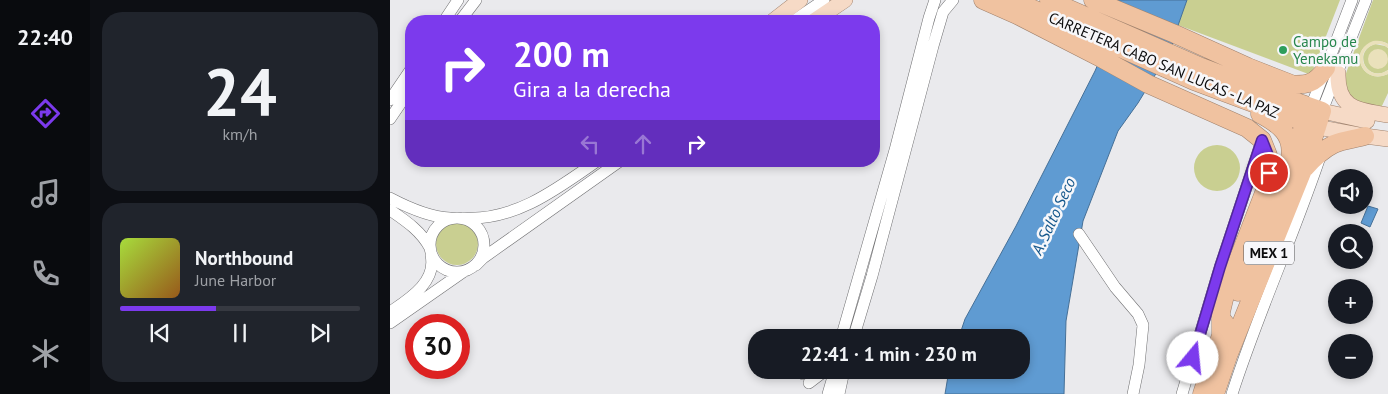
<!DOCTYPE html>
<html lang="es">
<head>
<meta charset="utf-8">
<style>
	:root { --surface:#171b24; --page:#20242c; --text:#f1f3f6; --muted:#9ea1a6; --line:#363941; --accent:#7c3aed }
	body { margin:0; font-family:"PT Sans",sans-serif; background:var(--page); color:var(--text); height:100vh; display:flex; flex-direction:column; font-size:19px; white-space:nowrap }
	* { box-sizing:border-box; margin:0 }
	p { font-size:16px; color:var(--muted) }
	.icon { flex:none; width:28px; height:28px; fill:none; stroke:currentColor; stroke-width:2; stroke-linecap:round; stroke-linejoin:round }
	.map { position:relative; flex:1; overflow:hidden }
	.details { display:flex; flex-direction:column; gap:12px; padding:12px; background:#0d0f14; width:300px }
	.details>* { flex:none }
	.hud { position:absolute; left:15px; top:15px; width:475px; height:152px; border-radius:20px; box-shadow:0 2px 8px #0003; background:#7c3aed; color:#fff; overflow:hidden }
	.controls { position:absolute; left:938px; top:169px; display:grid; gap:10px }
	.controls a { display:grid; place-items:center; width:45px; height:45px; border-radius:50%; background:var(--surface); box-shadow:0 2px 8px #0003; font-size:25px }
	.speed { position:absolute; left:15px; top:314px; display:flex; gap:10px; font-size:25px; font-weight:700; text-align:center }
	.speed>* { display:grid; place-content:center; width:65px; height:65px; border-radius:50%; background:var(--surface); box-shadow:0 2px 8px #0003; line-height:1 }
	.speed .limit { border:8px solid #d22; background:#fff; color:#111 }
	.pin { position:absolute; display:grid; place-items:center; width:42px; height:42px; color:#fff; margin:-21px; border:2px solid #fff; border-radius:50%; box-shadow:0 1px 5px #0007 }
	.me { position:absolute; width:55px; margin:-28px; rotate:17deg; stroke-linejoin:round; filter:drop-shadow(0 0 4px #0008) }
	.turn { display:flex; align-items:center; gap:18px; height:105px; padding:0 25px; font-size:22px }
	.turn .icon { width:65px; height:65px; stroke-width:2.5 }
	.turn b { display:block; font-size:35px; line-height:42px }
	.lanes { display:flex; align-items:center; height:48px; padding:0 25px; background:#0003; justify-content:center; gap:25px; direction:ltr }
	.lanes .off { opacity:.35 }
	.details .tile { flex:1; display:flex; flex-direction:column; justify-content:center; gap:8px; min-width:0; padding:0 18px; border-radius:20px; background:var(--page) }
	.details .dial { align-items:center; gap:0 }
	.dial b { font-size:65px; line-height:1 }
	.song { display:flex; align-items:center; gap:15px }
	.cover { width:60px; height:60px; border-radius:8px; background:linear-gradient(135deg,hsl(80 70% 55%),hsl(30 70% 35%)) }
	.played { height:5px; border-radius:2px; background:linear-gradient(90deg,var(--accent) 40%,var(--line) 40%) }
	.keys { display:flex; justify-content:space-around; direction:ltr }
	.trip { position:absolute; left:358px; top:329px; width:282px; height:50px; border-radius:20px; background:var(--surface); box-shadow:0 2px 8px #0003; font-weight:700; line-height:50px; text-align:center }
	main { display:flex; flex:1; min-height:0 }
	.dock { display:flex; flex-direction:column; width:90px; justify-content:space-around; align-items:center; background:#090b0e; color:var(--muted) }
	.dock .icon { width:35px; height:35px }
	.dock .on { color:var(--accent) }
	.dock b { font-size:22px; color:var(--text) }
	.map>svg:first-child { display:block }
	.green { fill:#c9cf91 }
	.sand { fill:#eae1bb }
	.water { fill:#5f9bd2; stroke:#467097 }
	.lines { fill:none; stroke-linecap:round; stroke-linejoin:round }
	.minor-casing { stroke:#707072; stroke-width:12 }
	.major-casing { stroke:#a0826d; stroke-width:16 }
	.highway-casing { stroke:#a0826d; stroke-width:19 }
	.minor { stroke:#fff; stroke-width:11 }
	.major { stroke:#f6dac6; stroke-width:15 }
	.highway { stroke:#f0c2a0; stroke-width:18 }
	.route-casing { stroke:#51269a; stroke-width:12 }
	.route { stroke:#7c3aed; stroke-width:9 }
	.leisure-dot { fill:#2e9e5b; stroke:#f7f7fa; stroke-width:2 }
	.labels { text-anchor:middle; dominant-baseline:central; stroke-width:5; stroke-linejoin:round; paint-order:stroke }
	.shield { fill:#f7f7fa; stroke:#525254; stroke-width:1 }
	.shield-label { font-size:14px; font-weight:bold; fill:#0c0c0d }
	.leisure-label { font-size:15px; fill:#27864d; stroke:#f7f7fa; text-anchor:start }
	.street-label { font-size:15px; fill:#0c0c0d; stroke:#f7f7fa }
	.water-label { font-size:16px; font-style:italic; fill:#16588c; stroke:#f7f7fa }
</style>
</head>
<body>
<main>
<nav class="dock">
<b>22:40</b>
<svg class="icon on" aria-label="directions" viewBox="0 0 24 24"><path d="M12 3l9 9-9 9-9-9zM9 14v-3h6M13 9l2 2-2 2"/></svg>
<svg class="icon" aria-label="music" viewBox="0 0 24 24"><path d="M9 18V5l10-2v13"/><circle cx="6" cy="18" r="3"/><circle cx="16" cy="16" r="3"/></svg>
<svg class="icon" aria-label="phone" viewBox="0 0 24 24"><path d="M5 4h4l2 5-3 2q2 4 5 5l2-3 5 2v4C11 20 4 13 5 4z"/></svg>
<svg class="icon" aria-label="climate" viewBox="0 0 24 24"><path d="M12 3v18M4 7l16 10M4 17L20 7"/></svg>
</nav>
<section class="details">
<div class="tile dial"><b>24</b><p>km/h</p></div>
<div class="tile">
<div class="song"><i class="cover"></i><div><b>Northbound</b><p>June Harbor</p></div></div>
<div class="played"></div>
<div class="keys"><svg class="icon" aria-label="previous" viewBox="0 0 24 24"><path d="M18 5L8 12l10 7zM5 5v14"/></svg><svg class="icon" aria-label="pause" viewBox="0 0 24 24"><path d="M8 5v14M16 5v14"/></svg><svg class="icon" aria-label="next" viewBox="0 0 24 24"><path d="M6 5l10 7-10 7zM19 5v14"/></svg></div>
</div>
</section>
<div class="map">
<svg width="998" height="394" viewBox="0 0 998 394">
	<rect width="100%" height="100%" fill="#eaeaed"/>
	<!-- green -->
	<path class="green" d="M797 0H950L921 75 788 25Z
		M983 0H998V44C992 41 989 41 982 43 959 49 971 86 998 74V93L991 108 965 101 956 91 955 76Z
		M985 44 995 46 998 48V70C978 84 961 52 985 44Z
		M804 168a23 23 0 1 1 46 0a23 23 0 1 1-46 0Z
		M46 244a21 21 0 1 1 42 0a21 21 0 1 1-42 0Z"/>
	<!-- sand -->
	<path class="sand" d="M983 41C989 40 993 41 998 44V48C993 44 989 43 983 45 962 52 977 84 998 70V74C973 86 957 51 983 41Z
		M978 59a10 10 0 1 1 20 0a10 10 0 1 1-20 0Z"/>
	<!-- water -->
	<path class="water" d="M726 0H797L785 34 781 49 748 103 728 131 693 221 676 321 674 394H555L559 370H631V338L569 337 575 319 626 226 705 71 731 11Z
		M978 206 988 209 980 227 971 223Z"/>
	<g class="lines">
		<defs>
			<path id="minor" d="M54 21 68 0
				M70 21 86 0
				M403 21 434 0
				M0 100 21 69
				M921 107 962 0
				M932 111 976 0
				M0 119 21 88
				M0 198C19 208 39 217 60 218
				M0 210C16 221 31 231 40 248
				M40 245a27 27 0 1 1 54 0a27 27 0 1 1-54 0Z
				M74 218C125 221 167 189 207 161
				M689 234 725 287 748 314 753 325 749 365 743 394
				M86 265 93 258 230 161
				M0 312C19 299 47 282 41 255
				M0 323 73 272
				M452 335 505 150 539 18 545 0
				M464 336 482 276 543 46 553 12 563 0
				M413 374 418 370
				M419 383 436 370
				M438 394 445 370
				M449 394 454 371
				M792 394 830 267 872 140
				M842 394C868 313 904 235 931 154"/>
			<path id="major" d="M383 21 410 0
				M424 21 455 0
				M948 73C947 110 969 110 998 115
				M932 111 977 121
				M927 127 975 136 998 139"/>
			<path id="highway" d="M593 0 627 15 711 58 758 84 857 128 872 140 878 155 879 173 874 193 836 291 831 312V335
				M623 0 804 81 927 127
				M659 0 811 67 853 83 932 111 913 170 838 356 825 394
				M703 0 785 34 858 67 904 85
				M893 84C914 85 923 87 936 68
				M870 114C889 124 904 135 900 158
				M915 168C923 159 932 150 944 144 953 140 965 139 975 136
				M848 292 878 221 919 112
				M812 394 835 323"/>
		</defs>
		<!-- minor casing -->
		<use href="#minor" class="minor-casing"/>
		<!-- major casing -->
		<use href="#major" class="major-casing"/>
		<!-- highway casing -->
		<use href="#highway" class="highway-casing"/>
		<!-- minor -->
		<use href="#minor" class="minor"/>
		<!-- major -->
		<use href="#major" class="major"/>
		<!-- highway -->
		<use href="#highway" class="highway"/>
	</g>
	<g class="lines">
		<defs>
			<path id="route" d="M803 358 830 267 872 140 878 155 879 173"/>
		</defs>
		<!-- route casing -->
		<use href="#route" class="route-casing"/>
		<!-- route -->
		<use href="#route" class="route"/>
	</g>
	<!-- markers -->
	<circle class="leisure-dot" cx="893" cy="50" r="5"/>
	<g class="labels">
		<!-- shield labels -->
		<rect class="shield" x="854" y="241.5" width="50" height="23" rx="4"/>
		<g class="shield-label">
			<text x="879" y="253">MEX 1</text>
		</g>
		<!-- leisure labels -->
		<g class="leisure-label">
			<text x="903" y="41">Campo de<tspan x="903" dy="17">Yenekamu</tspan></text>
		</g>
		<!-- street labels -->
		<g class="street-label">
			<text transform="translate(774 65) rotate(23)">CARRETERA CABO SAN LUCAS - LA PAZ</text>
		</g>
		<!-- water labels -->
		<g class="water-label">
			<text transform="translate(663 216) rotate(-65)">A. Salto Seco</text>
		</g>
	</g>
</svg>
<div class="controls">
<a><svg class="icon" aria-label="sound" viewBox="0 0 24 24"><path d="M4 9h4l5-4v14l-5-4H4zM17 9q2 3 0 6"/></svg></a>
<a><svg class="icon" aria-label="search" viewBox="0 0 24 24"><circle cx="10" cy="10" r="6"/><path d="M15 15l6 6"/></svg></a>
<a>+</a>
<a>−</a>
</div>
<div class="speed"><div class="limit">30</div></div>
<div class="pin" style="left:879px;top:173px;background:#d93025"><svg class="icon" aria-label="arrive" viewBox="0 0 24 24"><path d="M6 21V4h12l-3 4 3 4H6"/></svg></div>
<svg class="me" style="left:803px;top:358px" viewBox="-20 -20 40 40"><circle r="19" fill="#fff"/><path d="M0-13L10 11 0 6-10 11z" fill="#7c3aed"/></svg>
<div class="trip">22:41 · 1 min · 230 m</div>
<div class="hud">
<div class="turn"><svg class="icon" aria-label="right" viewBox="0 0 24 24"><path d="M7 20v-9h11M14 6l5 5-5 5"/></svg><div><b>200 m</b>Gira a la derecha</div></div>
<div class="lanes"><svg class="icon off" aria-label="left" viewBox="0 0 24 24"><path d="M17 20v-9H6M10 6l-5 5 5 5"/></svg><svg class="icon off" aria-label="ahead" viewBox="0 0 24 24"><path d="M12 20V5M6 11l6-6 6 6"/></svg><svg class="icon" aria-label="right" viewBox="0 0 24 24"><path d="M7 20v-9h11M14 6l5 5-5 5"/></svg></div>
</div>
</div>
</main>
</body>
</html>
